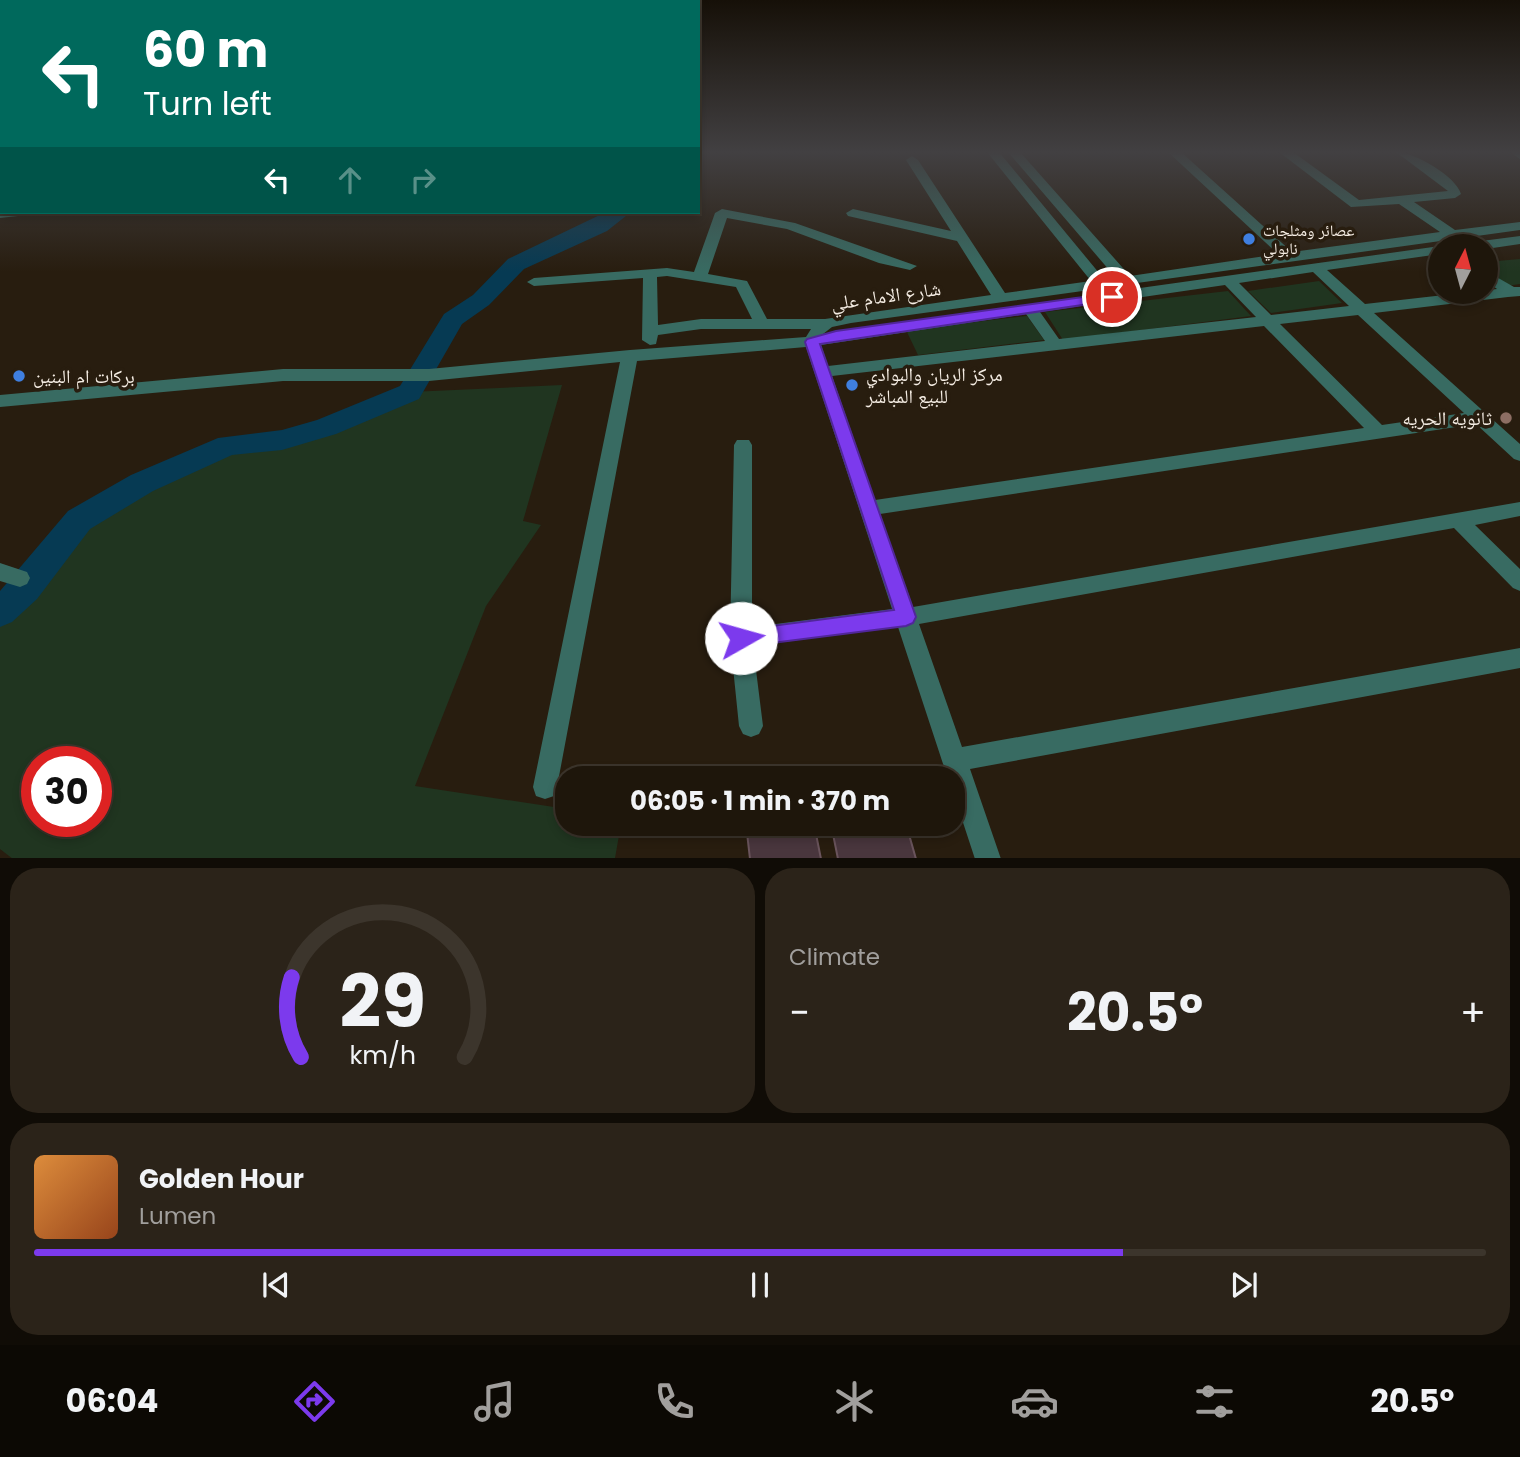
<!DOCTYPE html>
<html lang="en">
<head>
<meta charset="utf-8">
<style>
	:root { --surface:#1e160b; --page:#2b2319; --text:#f1f3f6; --muted:#a19f9d; --line:#3c352c; --accent:#7c3aed }
	body { margin:0; font-family:Poppins,"Noto Naskh Arabic",sans-serif; background:var(--page); color:var(--text); height:100vh; display:flex; flex-direction:column; font-size:26px; white-space:nowrap }
	* { box-sizing:border-box; margin:0 }
	p { font-size:23px; color:var(--muted) }
	.icon { flex:none; width:38px; height:38px; fill:none; stroke:currentColor; stroke-width:2; stroke-linecap:round; stroke-linejoin:round }
	.map { position:relative; height:858px; overflow:hidden }
	.drawer { display:flex; flex-direction:column; gap:10px; padding:10px; background:#100c06; flex:1 }
	.drawer>* { flex:none }
	.top-card { position:absolute; left:0px; top:0px; width:700px; height:214px; box-shadow:0 4px 10px #0003,0 0 0 2px var(--line); background:#00695c; color:#fff; overflow:hidden }
	.needle { width:46px; rotate:6deg }
	.fabs { position:absolute; left:1428px; top:234px; display:grid; gap:14px }
	.fabs a { display:grid; place-items:center; width:70px; height:70px; border-radius:50%; background:var(--surface); box-shadow:0 4px 10px #0003,0 0 0 2px var(--line); font-size:35px }
	.speed { position:absolute; left:21px; top:746px; display:flex; gap:14px; font-size:35px; font-weight:700; text-align:center }
	.speed>* { display:grid; place-content:center; width:91px; height:91px; border-radius:50%; background:var(--surface); box-shadow:0 4px 10px #0003,0 0 0 2px var(--line); line-height:1 }
	.speed .limit { border:10px solid #d22; background:#fff; color:#111 }
	.pin { position:absolute; display:grid; place-items:center; width:60px; height:60px; color:#fff; margin:-30px; border:4px solid #fff; border-radius:50%; box-shadow:0 2px 7px #0007 }
	.me { position:absolute; width:77px; margin:-38px; rotate:83deg; stroke-linejoin:round; filter:drop-shadow(0 0 5px #0008) }
	.turn { display:flex; align-items:center; gap:24px; height:147px; padding:0 28px; font-size:32px }
	.turn .icon { width:91px; height:91px; stroke-width:2.5 }
	.turn b { display:block; font-size:49px; line-height:60px }
	.lanes { display:flex; align-items:center; height:66px; padding:0 28px; background:#0003; justify-content:center; gap:35px; direction:ltr }
	.lanes .off { opacity:.35 }
	.big { font-size:52px; font-weight:700; line-height:1.1 }
	.drawer .tile { flex:1; display:flex; flex-direction:column; justify-content:center; gap:10px; min-width:0; padding:0 24px; border-radius:28px; background:var(--page) }
	.drawer .dial { align-items:center; gap:0 }
	.dial svg { height:182px; overflow:visible; fill:none; stroke:var(--line); stroke-width:7; stroke-linecap:round; text-anchor:middle }
	.dial text { fill:var(--text); stroke:none }
	.song { display:flex; align-items:center; gap:21px }
	.cover { width:84px; height:84px; border-radius:10px; background:linear-gradient(135deg,hsl(30 70% 55%),hsl(20 70% 35%)) }
	.played { height:7px; border-radius:4px; background:linear-gradient(90deg,var(--accent) 75%,var(--line) 75%) }
	.keys { display:flex; justify-content:space-around; direction:ltr }
	.heat { display:flex; justify-content:space-between; align-items:center; font-size:38px; direction:ltr }
	.drawer .tiles { flex:1; display:grid; gap:10px; grid-template-columns:1fr 1fr }
	.tile:last-child { grid-column:span 2 }
	.trip { position:absolute; left:555px; top:766px; width:410px; height:70px; border-radius:28px; background:var(--surface); box-shadow:0 4px 10px #0003,0 0 0 2px var(--line); font-weight:700; line-height:70px; text-align:center }
	.dock { display:flex; height:112px; justify-content:space-around; align-items:center; background:#0c0904; color:var(--muted) }
	.dock .icon { width:49px; height:49px }
	.dock .current { color:var(--accent) }
	.dock b { font-size:32px; color:var(--text) }
	.map>svg:first-child { display:block }
	.green { fill:#203520; fill-rule:evenodd }
	.lines { fill:none; stroke-linecap:round; stroke-linejoin:round }
	.river { fill:#063a53; fill-rule:evenodd }
	.building { fill:#49363d; stroke:#6a545c; stroke-width:2 }
	.minor { fill:#386b62; fill-rule:evenodd }
	.route { fill:#7c3aed; stroke:#51269a; stroke-width:2 }
	.shop-dot { fill:#3f7fe0; stroke:#281d0f; stroke-width:2.5 }
	.education-dot { fill:#8d6e63; stroke:#281d0f; stroke-width:2.5 }
	.labels { text-anchor:middle; dominant-baseline:central; stroke-width:7; stroke-linejoin:round; paint-order:stroke }
	.far-poi-label { font-size:16px; fill:#f5ede4; stroke:#281d0f; text-anchor:start }
	.street-label { font-size:19px; fill:#f5ede4; stroke:#281d0f }
	.poi-label { font-size:19px; fill:#f5ede4; stroke:#281d0f; text-anchor:start }
</style>
</head>
<body>
<div class="map">
<svg width="1520" height="859" viewBox="0 0 1520 859">
	<rect width="100%" height="100%" fill="#281d0f"/>
	<!-- green -->
	<path class="green" d="M1520 259V284L1506 286 1486 271V262Z
		M1319 281 1342 303 1271 313 1248 291Z
		M1228 291 1251 316 1063 340 1045 312Z
		M1027 316 1044 340 918 355 906 330Z
		M562 385 523 521 541 525 486 606 415 786 567 809V824H621L615 858 13 859 0 849V612L25 589 79 520 142 483 228 445 282 440 326 427 410 392ZM96 761V821H37V761Z"/>
	<g class="lines">
		<!-- river -->
		<path class="river" d="M606 212H631L607 231 524 269 489 305 462 324 419 399 336 434 282 450 232 455 153 491 90 529 37 599 12 622 0 627V591L68 511 131 475 218 438 282 430 317 420 400 386 444 314 473 295 508 259Z"/>
	</g>
	<!-- building -->
	<path class="building" d="M746 824H814L821 859H750Z
		M831 824H906L916 859H838Z"/>
	<g class="lines">
		<!-- minor -->
		<path class="minor" d="M987 152H999L1104 279 1116 278 1008 152H1020L1130 276 1278 254 1168 152H1181L1292 252 1440 232 1399 204 1351 207 1279 152H1293L1359 200 1448 191 1396 152C1414 152 1456 176 1461 194L1455 198 1414 202 1455 230 1520 222V230L1137 283 1140 288 1440 246 1444 247H1440V254L1327 270 1365 304 1497 289 1486 281V271L1514 287H1520V296L1508 297 1374 313 1520 444V461L1514 459 1476 424 880 514 913 607 1520 502V516L1475 525 1520 569V591L1513 588 1454 528 919 624 962 747 1520 648V668L970 769 1001 859H975L952 789V779H948L898 627 753 646 763 726 759 734 751 737 743 734 739 726 730 638 734 445 737 440H749L752 445V627L892 609 806 347 637 361 557 787 554 796 545 799 536 796 533 787 620 362 429 381H283L0 407V395L283 369H429L630 350 806 337 811 329H701L658 335 656 344 650 345 642 340 643 278 534 286 527 282 534 278 667 268 694 272 715 213 722 209 795 223 917 266 910 270 879 263 787 229 727 218 708 274 747 281 767 319H825L991 295 957 241 848 216 846 213 853 209 951 231 906 160 912 156 918 160 1005 293 1091 281ZM1313 272 1349 306 1271 315 1239 283ZM667 276 736 287 752 319H701L658 325 657 277ZM1123 285 1127 290 1115 292 1111 287ZM1225 285 1256 317 1059 339 1040 312ZM1097 289 1101 294 823 334 832 327 851 323ZM1026 314 1045 341 828 366 821 345ZM1358 315 1464 413 1382 425 1280 324ZM1264 326 1364 428 875 500 832 376Z
			M1510 152H1520V159Z
			M0 210 2 212H25L18 216 0 218Z
			M1520 236V244L1486 249 1459 247 1466 243Z
			M0 563 27 572 30 578 27 584 20 587 0 581Z"/>
	</g>
	<!-- sky -->
	<linearGradient id="sky" x2="0" y2="1"><stop stop-color="#161008"/><stop offset="0.56" stop-color="#424042"/><stop offset="1" stop-color="#424042" stop-opacity="0"/></linearGradient>
	<rect width="1520" height="272" fill="url(#sky)"/>
	<!-- route -->
	<path class="route" d="M1112 293 1118 297 1116 300 820 344 916 617 913 623 906 626 741 647 734 645 731 638 734 632 741 630 894 610 805 342 807 339 836 331Z"/>
	<!-- markers -->
	<g class="shop-dot">
		<circle cx="1249" cy="239" r="7"/>
		<circle cx="19" cy="376" r="7"/>
		<circle cx="852" cy="385" r="7"/>
	</g>
	<circle class="education-dot" cx="1506" cy="418" r="7"/>
	<g class="labels">
		<!-- far-poi labels -->
		<g class="far-poi-label">
			<text x="1263" y="230">عصائر ومثلجات<tspan x="1263" dy="18">نابولي</tspan></text>
		</g>
		<!-- street labels -->
		<g class="street-label">
			<text transform="translate(886 296) rotate(-8)">شارع الامام علي</text>
		</g>
		<!-- poi labels -->
		<g class="poi-label">
			<text x="866" y="374">مركز الريان والبوادي<tspan x="866" dy="22">للبيع المباشر</tspan></text>
			<text x="33" y="376">بركات ام البنين</text>
			<text x="1492" y="418" text-anchor="end">ثانويه الحريه</text>
		</g>
	</g>
</svg>
<div class="fabs">
<a><svg class="needle" viewBox="-14 -14 28 28"><path d="M0-13l5 13h-10z" fill="#e53935"/><path d="M0 13l5-13h-10z" fill="#a19f9d"/></svg></a>
</div>
<div class="speed"><div class="limit">30</div></div>
<div class="pin" style="left:1112px;top:297px;background:#d93025"><svg class="icon" aria-label="arrive" viewBox="0 0 24 24"><path d="M6 21V4h12l-3 4 3 4H6"/></svg></div>
<svg class="me" style="left:741px;top:638px" viewBox="-20 -20 40 40"><circle r="19" fill="#fff"/><path d="M0-13L10 11 0 6-10 11z" fill="#7c3aed"/></svg>
<div class="trip">06:05 · 1 min · 370 m</div>
<div class="top-card">
<div class="turn"><svg class="icon" aria-label="left" viewBox="0 0 24 24"><path d="M17 20v-9H6M10 6l-5 5 5 5"/></svg><div><b>60 m</b>Turn left</div></div>
<div class="lanes"><svg class="icon" aria-label="left" viewBox="0 0 24 24"><path d="M17 20v-9H6M10 6l-5 5 5 5"/></svg><svg class="icon off" aria-label="ahead" viewBox="0 0 24 24"><path d="M12 20V5M6 11l6-6 6 6"/></svg><svg class="icon off" aria-label="right" viewBox="0 0 24 24"><path d="M7 20v-9h11M14 6l5 5-5 5"/></svg></div>
</div>
</div>
<section class="drawer">
<div class="tiles">
<div class="tile dial"><svg viewBox="0 0 100 80">
<path d="M14 69A42 42 0 1 1 86 69"/>
<path d="M14 69A42 42 0 0 1 10 34" stroke="#7c3aed"/>
<text x="50" y="56" font-size="32" font-weight="700">29</text>
<text x="50" y="72" font-size="11">km/h</text>
</svg></div>
<div class="tile"><p>Climate</p>
<div class="heat"><a>−</a><b class="big">20.5°</b><a>+</a></div>
</div>
<div class="tile">
<div class="song"><i class="cover"></i><div><b>Golden Hour</b><p>Lumen</p></div></div>
<div class="played"></div>
<div class="keys"><svg class="icon" aria-label="previous" viewBox="0 0 24 24"><path d="M18 5L8 12l10 7zM5 5v14"/></svg><svg class="icon" aria-label="pause" viewBox="0 0 24 24"><path d="M8 5v14M16 5v14"/></svg><svg class="icon" aria-label="next" viewBox="0 0 24 24"><path d="M6 5l10 7-10 7zM19 5v14"/></svg></div>
</div>
</div>
</section>
<nav class="dock">
<b>06:04</b>
<svg class="icon current" aria-label="directions" viewBox="0 0 24 24"><path d="M12 3l9 9-9 9-9-9zM9 14v-3h6M13 9l2 2-2 2"/></svg>
<svg class="icon" aria-label="music" viewBox="0 0 24 24"><path d="M9 18V5l10-2v13"/><circle cx="6" cy="18" r="3"/><circle cx="16" cy="16" r="3"/></svg>
<svg class="icon" aria-label="phone" viewBox="0 0 24 24"><path d="M5 4h4l2 5-3 2q2 4 5 5l2-3 5 2v4C11 20 4 13 5 4z"/></svg>
<svg class="icon" aria-label="climate" viewBox="0 0 24 24"><path d="M12 3v18M4 7l16 10M4 17L20 7"/></svg>
<svg class="icon" aria-label="car" viewBox="0 0 24 24"><path d="M5 17H2v-5l4-1 3-4h7l3 4 3 1v5h-3M9 17h6M6 11h13"/><circle cx="7" cy="17" r="2"/><circle cx="17" cy="17" r="2"/></svg>
<svg class="icon" aria-label="filters" viewBox="0 0 24 24"><path d="M4 7h16M4 17h16"/><circle cx="9" cy="7" r="2"/><circle cx="15" cy="17" r="2"/></svg>
<b>20.5°</b>
</nav>
</body>
</html>
